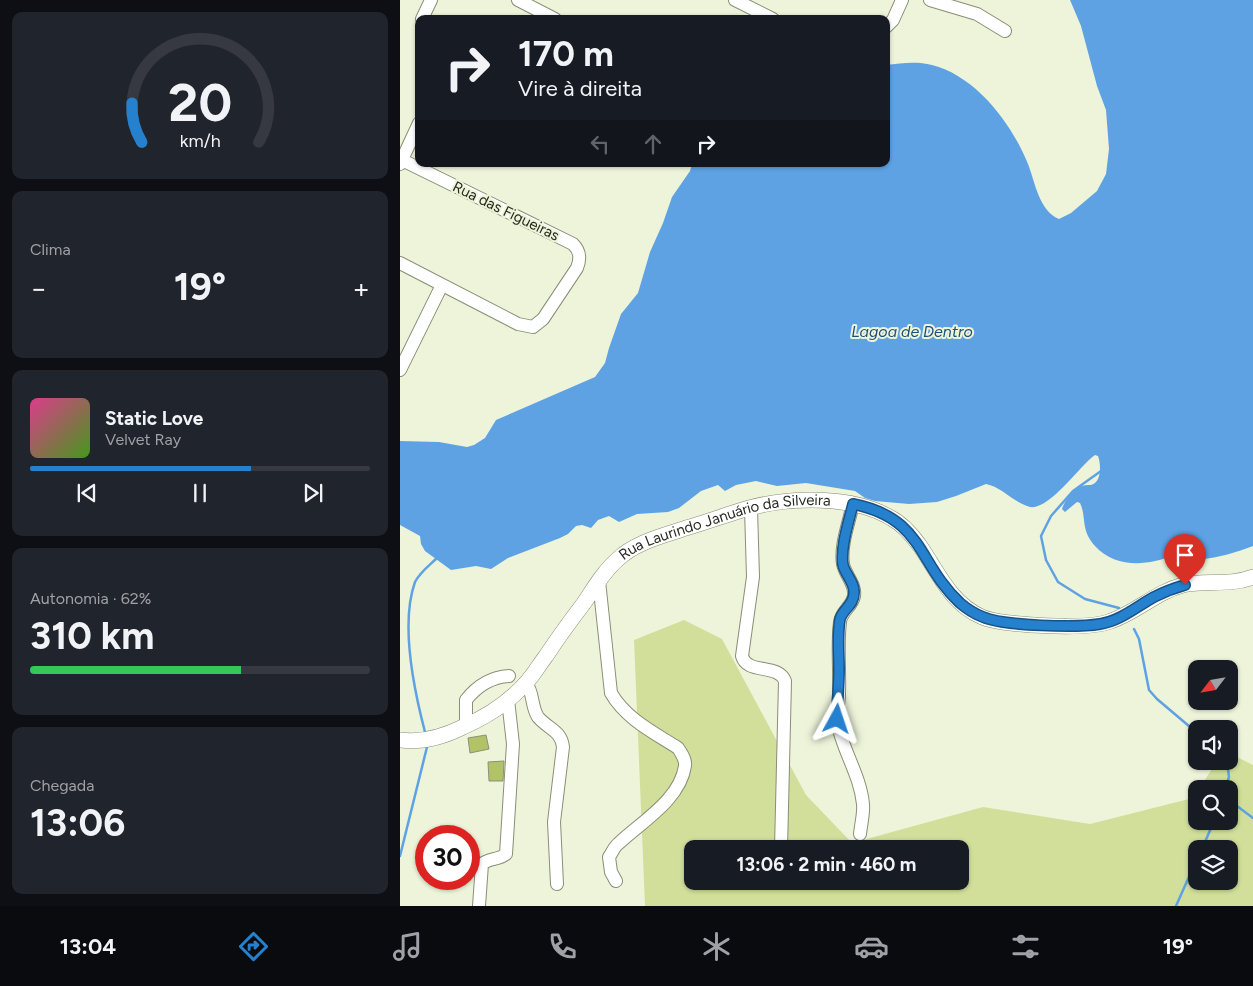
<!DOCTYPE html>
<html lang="pt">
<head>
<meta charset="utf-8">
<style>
	:root { --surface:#171b24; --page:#20242c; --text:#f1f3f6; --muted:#9ea1a6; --line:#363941; --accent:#2580cd }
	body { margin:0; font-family:Figtree,sans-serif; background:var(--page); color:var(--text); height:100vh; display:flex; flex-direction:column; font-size:19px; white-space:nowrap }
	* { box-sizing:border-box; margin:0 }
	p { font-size:16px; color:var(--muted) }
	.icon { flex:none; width:28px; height:28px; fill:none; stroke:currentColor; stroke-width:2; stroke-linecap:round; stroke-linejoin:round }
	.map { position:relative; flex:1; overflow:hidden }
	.panel { display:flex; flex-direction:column; gap:12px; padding:12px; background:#0d0f14; width:400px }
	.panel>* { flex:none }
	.top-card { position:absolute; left:15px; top:15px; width:475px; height:152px; border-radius:10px; box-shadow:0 1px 4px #0004; background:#171b24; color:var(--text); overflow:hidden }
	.needle { width:32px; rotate:239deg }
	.tools { position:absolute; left:788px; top:660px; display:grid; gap:10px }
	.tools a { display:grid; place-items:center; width:50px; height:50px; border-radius:10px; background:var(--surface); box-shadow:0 1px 4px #0004; font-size:25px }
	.speed { position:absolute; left:15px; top:825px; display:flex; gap:10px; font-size:25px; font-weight:700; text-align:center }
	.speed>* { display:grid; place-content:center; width:65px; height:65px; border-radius:50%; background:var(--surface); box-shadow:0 1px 4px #0004; line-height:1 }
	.speed .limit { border:8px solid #d22; background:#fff; color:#111 }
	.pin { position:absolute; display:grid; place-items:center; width:42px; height:42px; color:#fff; margin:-51px -21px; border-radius:50% 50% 50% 0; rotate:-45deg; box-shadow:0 0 5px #0007 }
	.pin .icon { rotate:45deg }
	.me { position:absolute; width:55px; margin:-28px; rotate:5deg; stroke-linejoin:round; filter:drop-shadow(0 0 4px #0008) }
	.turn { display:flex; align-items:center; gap:18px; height:105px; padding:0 20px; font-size:22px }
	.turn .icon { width:65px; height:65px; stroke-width:2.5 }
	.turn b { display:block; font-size:35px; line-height:42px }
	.lanes { display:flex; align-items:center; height:48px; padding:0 20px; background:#0003; justify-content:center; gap:25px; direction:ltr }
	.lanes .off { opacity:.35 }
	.big { font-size:38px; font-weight:700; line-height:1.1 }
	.panel .widget { flex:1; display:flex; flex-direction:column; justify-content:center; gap:8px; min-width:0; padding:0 18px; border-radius:10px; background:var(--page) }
	.panel .dial { align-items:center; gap:0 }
	.dial svg { height:130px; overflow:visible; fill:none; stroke:var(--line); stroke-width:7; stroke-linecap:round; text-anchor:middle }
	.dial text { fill:var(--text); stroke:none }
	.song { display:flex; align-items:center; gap:15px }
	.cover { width:60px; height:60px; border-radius:8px; background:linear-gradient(135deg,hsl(330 70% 55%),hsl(100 70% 35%)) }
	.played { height:5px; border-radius:2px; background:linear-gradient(90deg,var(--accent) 65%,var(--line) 65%) }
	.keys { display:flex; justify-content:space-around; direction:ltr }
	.heat { display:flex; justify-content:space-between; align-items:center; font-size:28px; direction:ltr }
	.charge { height:8px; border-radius:4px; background:linear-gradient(90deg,#34c759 62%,var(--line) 0) }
	.trip { position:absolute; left:284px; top:840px; width:285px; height:50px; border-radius:10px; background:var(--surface); box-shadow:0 1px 4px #0004; font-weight:700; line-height:50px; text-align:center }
	.menu { display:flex; height:80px; justify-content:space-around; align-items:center; background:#090b0e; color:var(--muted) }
	.menu .icon { width:35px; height:35px }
	.menu .on { color:var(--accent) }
	.menu b { font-size:22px; color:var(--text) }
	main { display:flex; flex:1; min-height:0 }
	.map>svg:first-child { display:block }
	.green { fill:#d1df9b; fill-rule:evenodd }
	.water { fill:#5ea2e4 }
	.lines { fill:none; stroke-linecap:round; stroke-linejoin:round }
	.stream { stroke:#5ea2e4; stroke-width:2.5 }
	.building { fill:#b2c266; stroke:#8b9179 }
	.minor-casing { stroke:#898e77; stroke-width:14 }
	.major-casing { stroke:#898e77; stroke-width:16 }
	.minor { stroke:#fff; stroke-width:12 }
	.major { stroke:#fff; stroke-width:15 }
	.route-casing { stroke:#185385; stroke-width:12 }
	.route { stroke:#2580cd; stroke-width:9 }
	.labels { text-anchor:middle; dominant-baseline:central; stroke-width:4; stroke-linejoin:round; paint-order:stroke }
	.street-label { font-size:15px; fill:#272a20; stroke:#eef4da }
	.water-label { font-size:16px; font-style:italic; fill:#1e4e7a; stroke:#eef4da }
</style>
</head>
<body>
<main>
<section class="panel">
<div class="widget dial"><svg viewBox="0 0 100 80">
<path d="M14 69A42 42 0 1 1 86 69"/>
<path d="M14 69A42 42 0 0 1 8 45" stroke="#2580cd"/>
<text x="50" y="56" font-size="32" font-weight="700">20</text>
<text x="50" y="72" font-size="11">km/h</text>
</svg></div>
<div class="widget"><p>Clima</p>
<div class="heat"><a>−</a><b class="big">19°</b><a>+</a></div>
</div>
<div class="widget">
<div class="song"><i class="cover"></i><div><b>Static Love</b><p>Velvet Ray</p></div></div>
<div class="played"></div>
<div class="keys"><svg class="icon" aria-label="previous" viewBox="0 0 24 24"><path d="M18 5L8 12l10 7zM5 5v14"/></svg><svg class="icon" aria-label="pause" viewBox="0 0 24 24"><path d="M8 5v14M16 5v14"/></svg><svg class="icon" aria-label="next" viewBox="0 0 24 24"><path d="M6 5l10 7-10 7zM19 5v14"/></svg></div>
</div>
<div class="widget"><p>Autonomia · 62%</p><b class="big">310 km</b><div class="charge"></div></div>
<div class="widget"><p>Chegada</p><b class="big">13:06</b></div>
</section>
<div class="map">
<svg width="853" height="906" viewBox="0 0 853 906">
	<rect width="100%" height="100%" fill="#eef4da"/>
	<!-- green -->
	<path class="green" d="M284 620 322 639 406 795 452 843 583 807 690 824 793 798 796 794V821H829V789H799L817 761H829V753L853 765V906H245L234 640ZM292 849H560V881H292ZM796 849H829V881H796Z"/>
	<!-- water -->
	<path class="water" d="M670 0H853V546C837 552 818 558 801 559 792 559 783 555 774 556 768 557 761 560 755 561 734 566 710 563 695 546 680 529 687 518 680 503L677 502 665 512 662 509C665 500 671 492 679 487 684 485 687 485 691 485 702 482 701 464 698 456L695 455C680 465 650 510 630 507 614 503 602 487 586 484L556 496 537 502 509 504 475 501 465 498 455 491 406 483 377 486 356 481 336 485 325 491 318 485 301 491 279 508 268 512 237 514 219 522 209 516 198 520 191 528 182 525 176 526 168 534 160 538 108 558 91 569 76 566 51 570 25 551 21 544 20 536 0 525V441L39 442 67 447 74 445 85 438 96 420 195 377 205 363 209 348 221 314 238 293 250 252 263 223 272 197 290 171 292 164H486V65C502 63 517 61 532 65 576 76 612 124 628 164 635 182 639 211 659 219L671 213 697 191 706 174 709 149 706 110 697 86 681 26Z"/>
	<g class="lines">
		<!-- stream -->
		<path class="stream" d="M701 471 673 491 651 516 641 536 646 560 658 582 685 599 719 608
			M734 629 739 639 749 690 757 699 796 732
			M25 732C14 690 0 624 15 582 20 572 30 565 38 557
			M825 789 829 777 827 761
			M829 800 853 818
			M802 849 814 821
			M0 856 27 747
			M776 906 796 861"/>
	</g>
	<!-- building -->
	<path class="building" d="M86 735 89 749 70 753 68 738Z
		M104 761 103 781H89L88 762Z"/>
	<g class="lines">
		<defs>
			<path id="minor" d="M118 0 155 19
				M335 0 373 19
				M530 0 577 14 605 31
				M22 19 31 0
				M486 27 493 20 502 0
				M0 164 19 123
				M0 263 118 324 133 327 143 319 177 268C181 258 180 251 173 244L2 160
				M0 370 42 285
				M453 504C449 522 440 546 443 564 445 575 456 584 454 596 452 607 441 611 440 622 437 645 440 670 439 694 439 703 436 712 437 721 442 750 460 774 463 804 464 813 461 824 460 834
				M351 508 353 577 342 656C347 675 378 663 385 681L381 849
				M199 581 211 693C226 719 253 732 278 748 281 753 286 759 285 766 280 800 241 822 218 844 214 847 212 853 209 857L211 872 216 881
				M126 683C134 693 131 707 138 717 148 729 161 730 163 747L154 822 157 884
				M66 726V700C77 686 91 677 109 676
				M79 906 82 864C89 858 99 860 106 854L113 744 108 700"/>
			<g id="major">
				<path id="s1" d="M0 740C22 743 43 737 63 727 86 717 108 703 125 684 133 676 139 665 146 656 158 638 171 620 184 603 194 588 204 571 218 559 236 542 263 536 286 528 307 522 328 514 349 508 390 497 453 495 491 518 503 524 512 535 520 546 538 572 550 603 582 617 603 626 690 630 711 621 737 612 756 592 783 585 806 580 830 586 853 577"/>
			</g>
		</defs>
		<!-- minor casing -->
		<use href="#minor" class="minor-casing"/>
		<!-- major casing -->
		<use href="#major" class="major-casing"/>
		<!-- minor -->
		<use href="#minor" class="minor"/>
		<!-- major -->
		<use href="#major" class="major"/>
	</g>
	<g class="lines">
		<defs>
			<path id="route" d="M437 719C437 702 439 686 439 669 439 654 437 635 440 619 443 609 454 605 454 593 455 583 445 574 443 565 440 548 449 521 453 504 524 518 517 563 560 603 567 609 575 614 583 617 604 626 677 628 700 624 720 621 736 607 754 597 764 592 774 588 785 585"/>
		</defs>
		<!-- route casing -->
		<use href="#route" class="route-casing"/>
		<!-- route -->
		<use href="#route" class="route"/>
	</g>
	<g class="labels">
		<!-- street labels -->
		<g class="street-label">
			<text transform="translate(106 211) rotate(26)">Rua das Figueiras</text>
			<text stroke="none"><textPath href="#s1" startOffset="411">Rua Laurindo Januário da Silveira</textPath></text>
		</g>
		<!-- water labels -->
		<g class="water-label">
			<text x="512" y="331">Lagoa de Dentro</text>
		</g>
	</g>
</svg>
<div class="tools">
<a><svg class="needle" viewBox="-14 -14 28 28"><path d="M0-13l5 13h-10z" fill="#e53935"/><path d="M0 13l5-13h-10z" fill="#9ea1a6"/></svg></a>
<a><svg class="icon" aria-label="sound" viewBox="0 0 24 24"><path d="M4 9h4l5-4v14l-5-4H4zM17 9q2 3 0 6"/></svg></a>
<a><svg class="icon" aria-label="search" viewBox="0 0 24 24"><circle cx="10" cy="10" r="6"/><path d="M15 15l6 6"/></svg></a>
<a><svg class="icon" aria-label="layers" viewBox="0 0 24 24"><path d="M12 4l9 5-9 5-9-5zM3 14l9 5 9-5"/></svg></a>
</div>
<div class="speed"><div class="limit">30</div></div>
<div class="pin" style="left:785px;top:585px;background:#d93025"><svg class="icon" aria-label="arrive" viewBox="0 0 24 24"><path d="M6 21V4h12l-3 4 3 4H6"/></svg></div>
<svg class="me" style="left:437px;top:719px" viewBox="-20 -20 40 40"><path d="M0-17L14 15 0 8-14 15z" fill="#2580cd" stroke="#fff" stroke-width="4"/></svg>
<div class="trip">13:06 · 2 min · 460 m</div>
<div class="top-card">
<div class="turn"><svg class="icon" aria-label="right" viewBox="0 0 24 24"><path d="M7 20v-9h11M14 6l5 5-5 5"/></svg><div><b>170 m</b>Vire à direita</div></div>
<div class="lanes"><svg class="icon off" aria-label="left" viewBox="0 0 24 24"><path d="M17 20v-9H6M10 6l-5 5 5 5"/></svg><svg class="icon off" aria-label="ahead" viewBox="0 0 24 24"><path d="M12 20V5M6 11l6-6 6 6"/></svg><svg class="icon" aria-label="right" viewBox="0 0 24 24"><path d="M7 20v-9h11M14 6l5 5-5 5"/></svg></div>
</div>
</div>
</main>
<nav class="menu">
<b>13:04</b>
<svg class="icon on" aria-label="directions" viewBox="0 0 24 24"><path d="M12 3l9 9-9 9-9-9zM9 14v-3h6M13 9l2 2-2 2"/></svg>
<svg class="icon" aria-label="music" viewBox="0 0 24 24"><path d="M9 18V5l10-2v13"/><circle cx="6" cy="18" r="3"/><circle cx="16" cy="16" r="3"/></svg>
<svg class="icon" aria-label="phone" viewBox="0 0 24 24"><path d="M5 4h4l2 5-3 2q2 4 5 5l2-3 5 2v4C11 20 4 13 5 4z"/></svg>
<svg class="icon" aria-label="climate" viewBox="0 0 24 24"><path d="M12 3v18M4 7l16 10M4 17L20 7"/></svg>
<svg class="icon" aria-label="car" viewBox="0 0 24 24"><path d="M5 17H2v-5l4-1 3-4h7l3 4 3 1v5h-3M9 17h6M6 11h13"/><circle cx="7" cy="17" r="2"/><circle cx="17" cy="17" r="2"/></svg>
<svg class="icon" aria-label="filters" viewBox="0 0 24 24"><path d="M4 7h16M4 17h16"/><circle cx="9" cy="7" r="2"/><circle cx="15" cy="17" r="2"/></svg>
<b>19°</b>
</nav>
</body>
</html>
